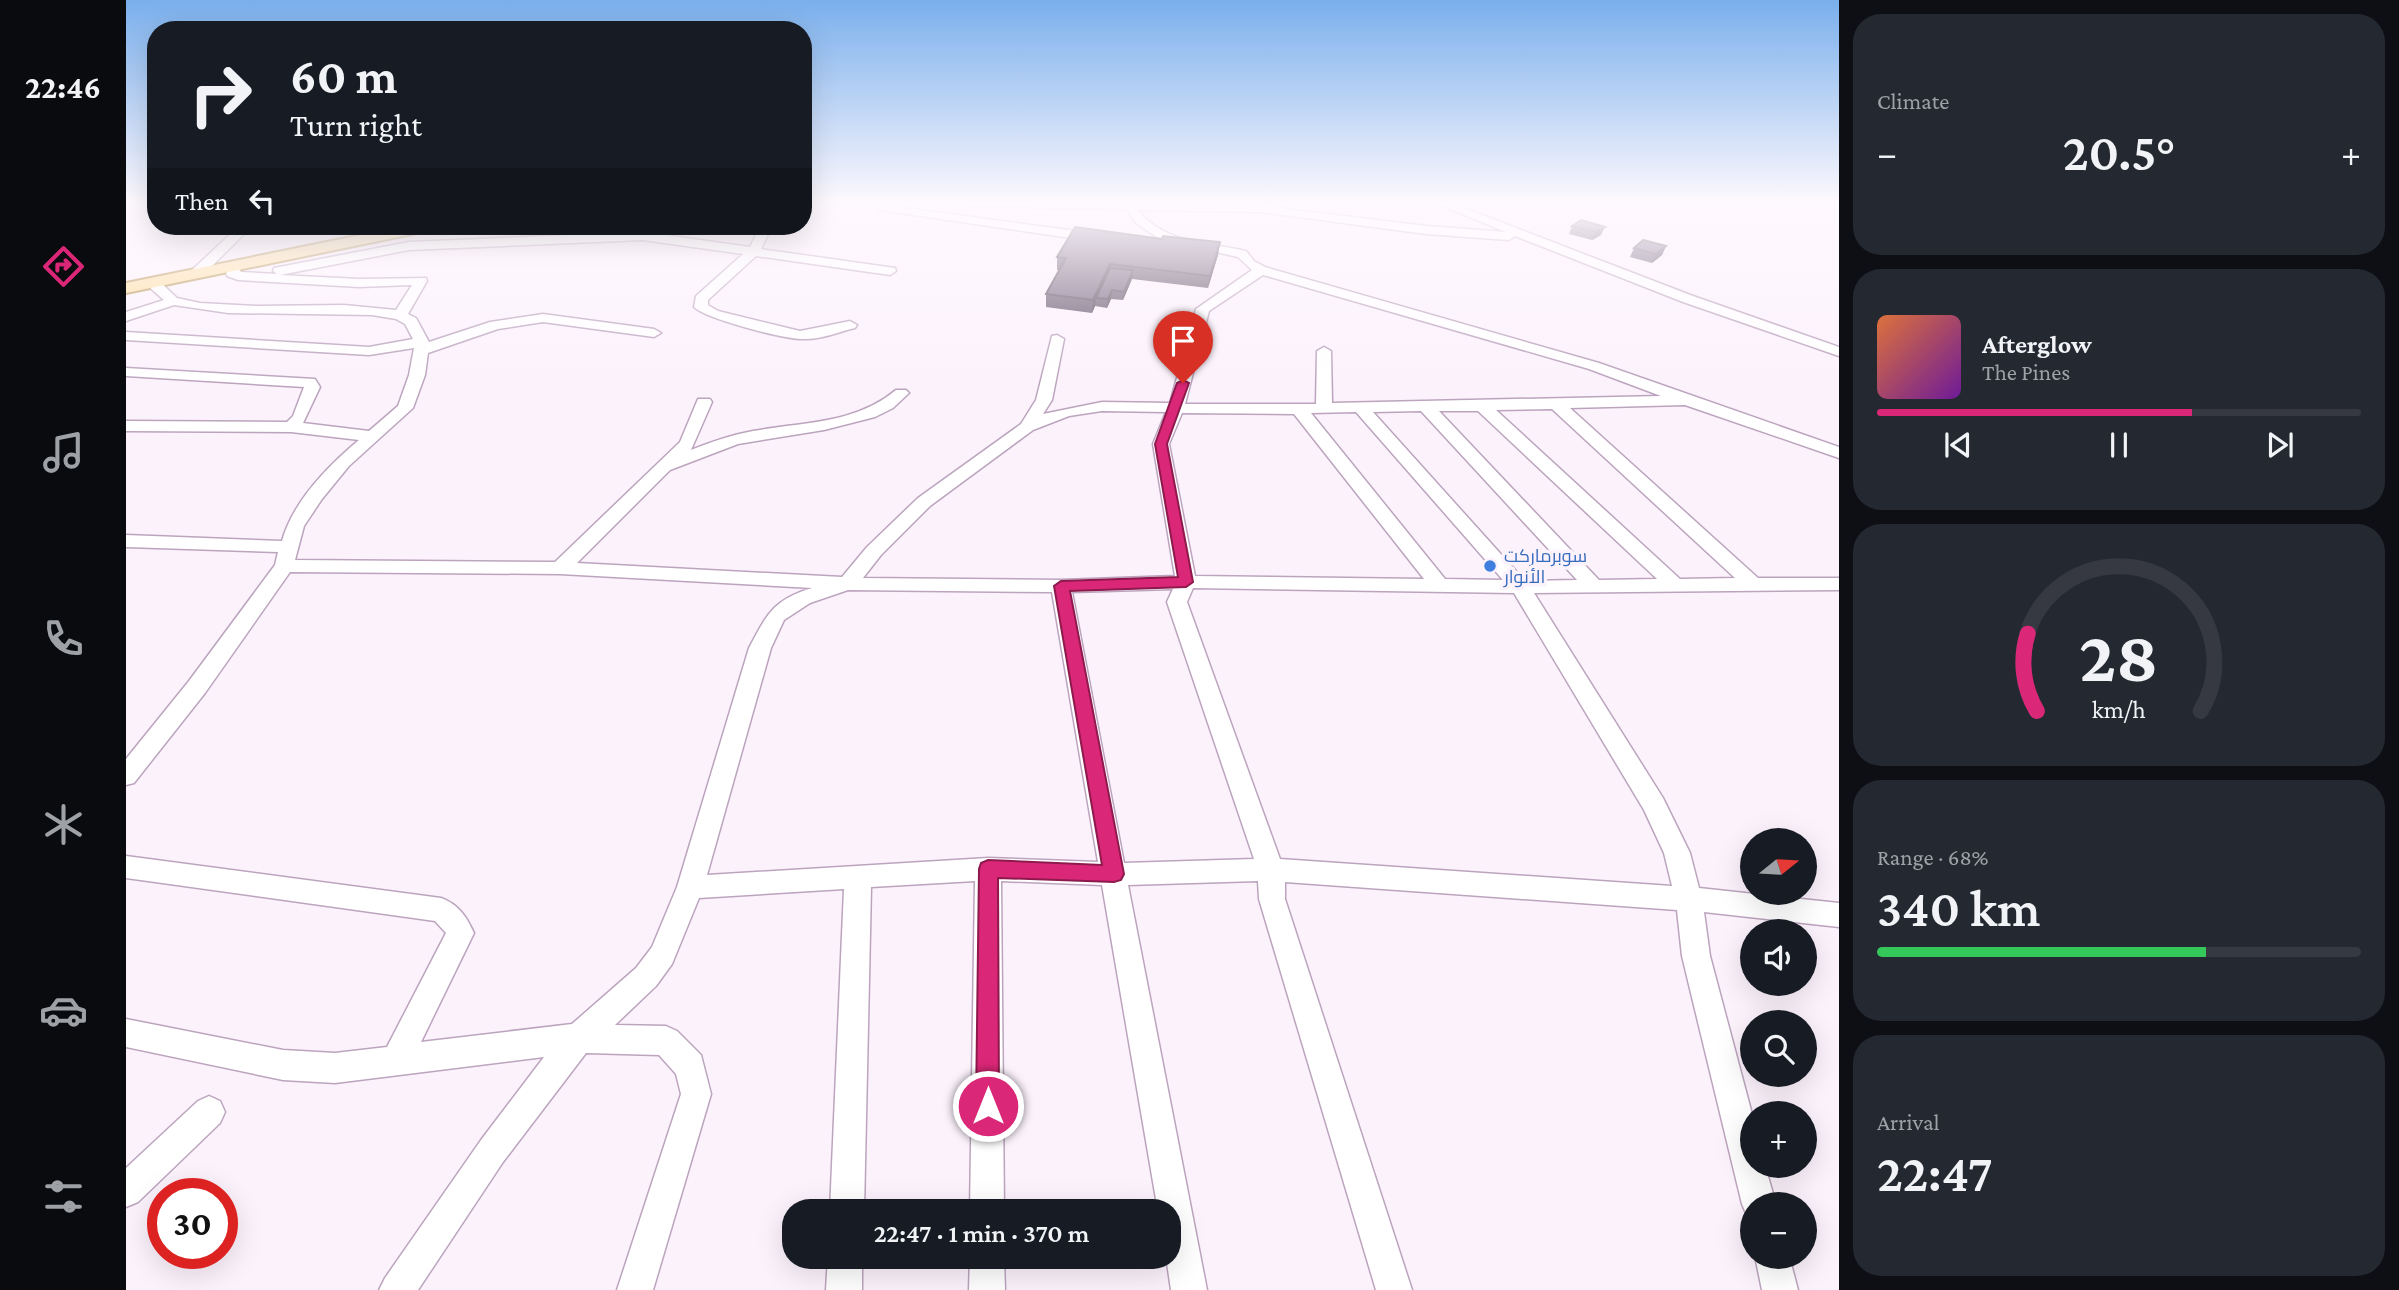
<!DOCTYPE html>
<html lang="en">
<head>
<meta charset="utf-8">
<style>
	:root { --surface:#171b24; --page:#242831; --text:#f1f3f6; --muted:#9ea1a6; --line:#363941; --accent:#db2777 }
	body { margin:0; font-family:"Crimson Pro",Cairo,serif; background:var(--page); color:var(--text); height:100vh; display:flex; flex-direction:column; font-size:26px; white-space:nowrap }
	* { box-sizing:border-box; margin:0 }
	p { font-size:23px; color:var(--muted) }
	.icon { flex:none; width:38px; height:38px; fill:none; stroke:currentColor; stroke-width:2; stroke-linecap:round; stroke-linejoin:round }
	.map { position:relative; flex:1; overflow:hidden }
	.drawer { display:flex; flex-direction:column; gap:14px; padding:14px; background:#0d0f14; width:560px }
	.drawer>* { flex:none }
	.guide { position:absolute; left:21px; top:21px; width:665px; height:214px; border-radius:28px; box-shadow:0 7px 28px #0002; background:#171b24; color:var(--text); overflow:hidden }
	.needle { width:46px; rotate:72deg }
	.fabs { position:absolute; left:1614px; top:828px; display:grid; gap:14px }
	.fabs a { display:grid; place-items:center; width:77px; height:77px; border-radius:50%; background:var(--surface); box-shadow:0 7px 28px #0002; font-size:35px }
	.speed { position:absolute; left:21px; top:1178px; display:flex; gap:14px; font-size:35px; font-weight:700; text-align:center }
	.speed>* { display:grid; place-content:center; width:91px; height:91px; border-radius:50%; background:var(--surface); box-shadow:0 7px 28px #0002; line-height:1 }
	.speed .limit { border:10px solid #d22; background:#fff; color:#111 }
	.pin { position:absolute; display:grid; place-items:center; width:60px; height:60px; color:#fff; margin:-72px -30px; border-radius:50% 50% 50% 0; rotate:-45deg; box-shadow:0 0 7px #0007 }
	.pin .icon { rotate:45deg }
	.me { position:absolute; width:77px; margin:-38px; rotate:0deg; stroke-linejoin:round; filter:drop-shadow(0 0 5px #0008) }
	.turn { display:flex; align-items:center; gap:24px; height:147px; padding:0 28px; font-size:32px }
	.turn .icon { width:91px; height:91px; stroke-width:2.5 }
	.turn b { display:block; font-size:49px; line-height:60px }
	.then { display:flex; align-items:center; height:66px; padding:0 28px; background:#0003; gap:14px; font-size:26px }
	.big { font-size:52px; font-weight:600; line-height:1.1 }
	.drawer .widget { flex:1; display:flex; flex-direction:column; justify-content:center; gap:10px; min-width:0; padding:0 24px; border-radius:28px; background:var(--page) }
	.drawer .dial { align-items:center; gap:0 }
	.dial svg { height:182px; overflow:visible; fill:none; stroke:var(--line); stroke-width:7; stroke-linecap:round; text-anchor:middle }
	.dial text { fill:var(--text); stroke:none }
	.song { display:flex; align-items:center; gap:21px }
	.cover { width:84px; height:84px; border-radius:10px; background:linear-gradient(135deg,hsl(20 70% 55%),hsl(280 70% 35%)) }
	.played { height:7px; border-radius:4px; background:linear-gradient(90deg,var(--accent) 65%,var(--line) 65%) }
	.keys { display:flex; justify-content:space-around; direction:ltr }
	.heat { display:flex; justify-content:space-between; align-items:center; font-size:38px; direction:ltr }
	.charge { height:10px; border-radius:5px; background:linear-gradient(90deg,#34c759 68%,var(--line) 0) }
	.trip { position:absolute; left:656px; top:1199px; width:399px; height:70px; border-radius:28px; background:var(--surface); box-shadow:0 7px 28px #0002; font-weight:600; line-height:70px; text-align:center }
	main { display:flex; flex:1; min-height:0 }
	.tabs { display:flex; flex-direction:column; width:126px; justify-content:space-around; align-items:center; background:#090b0e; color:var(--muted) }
	.tabs .icon { width:49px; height:49px }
	.tabs .selected { color:var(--accent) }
	.tabs b { font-size:32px; color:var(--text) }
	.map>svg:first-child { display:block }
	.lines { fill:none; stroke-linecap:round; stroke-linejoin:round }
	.minor-casing { stroke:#bca4be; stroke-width:3 }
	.major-casing { stroke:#b38d47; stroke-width:4 }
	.minor { fill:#fff; fill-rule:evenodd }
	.major { fill:#fedd9a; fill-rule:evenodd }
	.wall { fill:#615369 }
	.shaded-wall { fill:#4f4355 }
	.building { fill:#71607a; stroke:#4f4355; stroke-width:2 }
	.route { fill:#db2777; stroke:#8e194d; stroke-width:2 }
	.shop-dot { fill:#3f7fe0; stroke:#fcf2fc; stroke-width:2.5 }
	.labels { text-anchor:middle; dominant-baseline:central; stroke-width:7; stroke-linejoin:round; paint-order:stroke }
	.shop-label { font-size:18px; fill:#366cbe; stroke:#fcf2fc; text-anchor:start }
</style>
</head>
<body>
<main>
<nav class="tabs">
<b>22:46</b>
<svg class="icon selected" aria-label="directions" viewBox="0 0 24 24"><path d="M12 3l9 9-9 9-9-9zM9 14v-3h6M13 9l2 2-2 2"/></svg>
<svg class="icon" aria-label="music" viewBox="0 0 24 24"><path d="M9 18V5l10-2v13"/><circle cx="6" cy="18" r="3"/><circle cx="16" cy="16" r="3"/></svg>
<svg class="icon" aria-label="phone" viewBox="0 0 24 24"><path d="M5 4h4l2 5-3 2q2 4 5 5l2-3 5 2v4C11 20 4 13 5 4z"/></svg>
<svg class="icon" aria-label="climate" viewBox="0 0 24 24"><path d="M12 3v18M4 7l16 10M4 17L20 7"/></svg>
<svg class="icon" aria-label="car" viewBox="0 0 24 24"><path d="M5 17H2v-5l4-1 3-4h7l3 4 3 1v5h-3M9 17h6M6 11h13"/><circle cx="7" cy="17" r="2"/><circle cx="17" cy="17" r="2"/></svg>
<svg class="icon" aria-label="filters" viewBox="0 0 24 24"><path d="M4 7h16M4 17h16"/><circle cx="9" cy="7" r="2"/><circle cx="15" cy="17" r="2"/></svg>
</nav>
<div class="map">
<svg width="1713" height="1290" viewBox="0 0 1713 1290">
	<rect width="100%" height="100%" fill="#fcf2fc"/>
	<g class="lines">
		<defs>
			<path id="minor" d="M836 203 1148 204 1153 208 1300 226 1380 232 1310 203H1325L1567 296 1713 347V356L1557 302 1389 236 1383 240 1300 234 1135 212 1012 210C1038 244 1082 242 1120 251L1128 261 1139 267 1473 363 1713 447V458L1559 405 1444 408 1632 578H1713V590L1408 593 1537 798 1564 853 1573 888 1713 903V927L1578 912 1584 956 1626 1114V1166H1639L1650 1204H1626V1218L1621 1216 1616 1204 1556 956 1551 910 1159 882V899L1286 1290H1250L1133 899 1132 881 1002 885 1081 1290H1045L1040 1256H1043V1211H1032L976 885 875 881 878 1211H844L849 881 745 887 738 1211H704L718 889 573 898 546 964 530 986 489 1025 540 1026 551 1031 575 1055 585 1094 527 1290H491L555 1094 550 1074 533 1055 460 1053 377 1162 292 1290H253L259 1278 355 1140 418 1057 209 1083 157 1080 0 1047V1019L157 1050 209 1053 261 1047 320 933 309 921 0 878V856L315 898C333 905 340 916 348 933L295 1042 446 1024 510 968 526 947 551 887 623 648C641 614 647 600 686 588L434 574 164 572 79 693 8 783 0 785V759L63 681 149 565 152 552 0 547V535L156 541C167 501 202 466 233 440L165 432 0 431V421L161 422 167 416 178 387 0 376V368L189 379 194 387 177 423 243 431 272 406 283 375 288 348 243 355 0 340V332L243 347 287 339 279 324 270 319 246 315 102 313 48 305 0 321V312L38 300 22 286V280H32L51 298 74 303 131 306 218 305 270 310 286 285 233 287 112 280 101 276 99 266 105 262 109 263 115 272 151 274 147 271 148 268 283 242 517 232 624 247 634 226H646L635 249 769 268 770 271 764 275 630 256 582 300V305L592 311 674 331 724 321 731 325 729 328C712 332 694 340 676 339 658 339 580 319 568 307L570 296 617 254 517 240 283 250 154 275 233 279 300 278 301 281 282 314 290 318 303 342 364 322 417 314 528 329 535 333 528 337 417 322 372 329 302 353 299 375 287 408 223 466 196 499 178 526 169 560 429 562 554 442 572 399H584L586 402 565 450C585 442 605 435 627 431 676 422 730 424 770 390H780L783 393 767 408 749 417 698 430 612 444 544 470 451 563 716 577 741 547 792 498 895 424 910 400 926 336 931 335 938 339 926 400 917 414 976 402 1044 403 1070 309 1126 270 1112 257 1035 240 1010 223 1001 209 841 206ZM1137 275 1463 369 1535 396 1206 403 1205 351 1198 347 1191 351 1190 404H1059L1083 311ZM1426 409 1609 578 1554 579 1370 410ZM976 411 1040 412 1027 444 1049 576 935 580 737 578 755 555 804 506 907 430 943 416ZM1295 411 1451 580 1399 581 1247 412ZM1313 411H1352L1531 579 1473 580ZM1230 412 1377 580 1319 579 1185 413ZM1056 413 1168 414 1298 579 1069 576 1043 444ZM1067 588 1388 593 1518 810 1538 853 1546 886 1154 859 1061 602ZM1047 589 1041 602 1128 859 998 863 946 592ZM722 590 926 592 972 862 862 858 581 875 645 648 658 620 684 603Z
				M757 205 972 234 978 238 972 242 753 210V206Z
				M113 226H126L76 276H66V270Z
				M83 1096 94 1101 99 1112 94 1123 12 1202 0 1207V1168L72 1101Z
				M702 1256H736V1290H700Z
				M844 1256H878L879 1290H843Z
				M1629 1256H1663L1672 1290H1636Z"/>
			<path id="major" d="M279 226H309L301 231 0 293V283Z"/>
		</defs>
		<!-- minor casing -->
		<use href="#minor" class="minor-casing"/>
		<!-- major casing -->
		<use href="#major" class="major-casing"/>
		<!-- minor -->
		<use href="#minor" class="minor"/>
		<!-- major -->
		<use href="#major" class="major"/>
	</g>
	<!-- wall -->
	<path class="wall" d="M1446 226 1475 235 1466 240 1443 234Z
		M1036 239 1094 242 1092 255 1082 288 1006 279 997 300 985 299 981 308 969 306 966 313 920 307V294L934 270H931V257Z
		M1540 246 1536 255 1526 263 1504 257 1508 248Z"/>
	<!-- shaded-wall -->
	<path class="shaded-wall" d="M1479 227 1475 235 1466 240 1469 232Z
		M1094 242 1092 255 1082 288 1084 276Z
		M1540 246 1536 255 1526 263 1530 254Z
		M984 264 983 276 970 298 969 306 966 313 967 300Z
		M1007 270 1006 279 997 300 998 292Z
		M986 290 985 299 981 308 982 299Z"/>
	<!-- building -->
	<path class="building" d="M1455 220 1479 227 1469 232 1446 226Z
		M949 227 1036 239 1037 236 1094 242 1084 276 984 264 967 300 920 294 940 258 931 257Z
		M1517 240 1540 246 1530 254 1508 248Z
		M984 268 1007 270 998 292 986 290 982 299 970 298Z"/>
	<!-- sky -->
	<linearGradient id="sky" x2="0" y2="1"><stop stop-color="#7aafec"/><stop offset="0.53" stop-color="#fef9fe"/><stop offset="1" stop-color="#fef9fe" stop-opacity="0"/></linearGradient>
	<rect width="1713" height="383" fill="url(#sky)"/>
	<!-- route -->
	<path class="route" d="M1057 380 1063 383 1041 444 1067 582 1060 587 944 591 998 874 995 880 988 882 872 878 873 1106 870 1114 862 1117 853 1114 850 1106 853 869 855 863 862 860 976 865 928 586 935 581 1052 577 1029 444 1051 383Z"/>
	<!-- markers -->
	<circle class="shop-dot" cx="1364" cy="566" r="7"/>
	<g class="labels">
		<!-- shop labels -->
		<g class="shop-label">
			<text x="1378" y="556">سوبرماركت<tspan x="1378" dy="21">الأنوار</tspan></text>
		</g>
	</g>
</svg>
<div class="fabs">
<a><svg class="needle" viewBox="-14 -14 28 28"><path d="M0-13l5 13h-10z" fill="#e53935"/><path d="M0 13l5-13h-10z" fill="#9ea1a6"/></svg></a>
<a><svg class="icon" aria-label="sound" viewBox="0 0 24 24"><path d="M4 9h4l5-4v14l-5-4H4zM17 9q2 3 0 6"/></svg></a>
<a><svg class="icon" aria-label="search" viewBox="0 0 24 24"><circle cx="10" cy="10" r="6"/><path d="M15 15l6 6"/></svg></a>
<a>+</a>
<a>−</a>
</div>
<div class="speed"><div class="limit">30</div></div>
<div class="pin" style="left:1057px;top:383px;background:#d93025"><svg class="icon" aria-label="arrive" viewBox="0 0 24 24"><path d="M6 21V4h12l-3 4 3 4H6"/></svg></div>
<svg class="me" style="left:862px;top:1106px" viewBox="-20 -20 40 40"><circle r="17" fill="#db2777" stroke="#fff" stroke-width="3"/><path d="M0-11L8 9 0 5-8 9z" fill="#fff"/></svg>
<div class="trip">22:47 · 1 min · 370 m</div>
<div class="guide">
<div class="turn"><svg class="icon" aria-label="right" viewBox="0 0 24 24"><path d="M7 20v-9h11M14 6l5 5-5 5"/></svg><div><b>60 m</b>Turn right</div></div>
<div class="then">Then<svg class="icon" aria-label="left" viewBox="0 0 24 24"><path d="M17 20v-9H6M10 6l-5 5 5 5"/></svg></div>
</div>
</div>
<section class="drawer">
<div class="widget"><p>Climate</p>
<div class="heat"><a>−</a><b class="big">20.5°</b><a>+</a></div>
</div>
<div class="widget">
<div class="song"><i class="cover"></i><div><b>Afterglow</b><p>The Pines</p></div></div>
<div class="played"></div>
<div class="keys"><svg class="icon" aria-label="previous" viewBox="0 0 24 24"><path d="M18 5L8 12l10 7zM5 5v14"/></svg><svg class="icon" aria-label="pause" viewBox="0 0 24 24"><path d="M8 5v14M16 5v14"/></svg><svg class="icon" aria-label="next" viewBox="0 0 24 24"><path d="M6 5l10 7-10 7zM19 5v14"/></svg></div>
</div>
<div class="widget dial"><svg viewBox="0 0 100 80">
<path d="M14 69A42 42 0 1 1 86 69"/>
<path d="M14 69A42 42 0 0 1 10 35" stroke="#db2777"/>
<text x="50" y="56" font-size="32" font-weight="700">28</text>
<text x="50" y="72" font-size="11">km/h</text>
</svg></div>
<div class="widget"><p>Range · 68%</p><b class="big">340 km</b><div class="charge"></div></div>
<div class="widget"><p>Arrival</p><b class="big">22:47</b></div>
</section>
</main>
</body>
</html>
